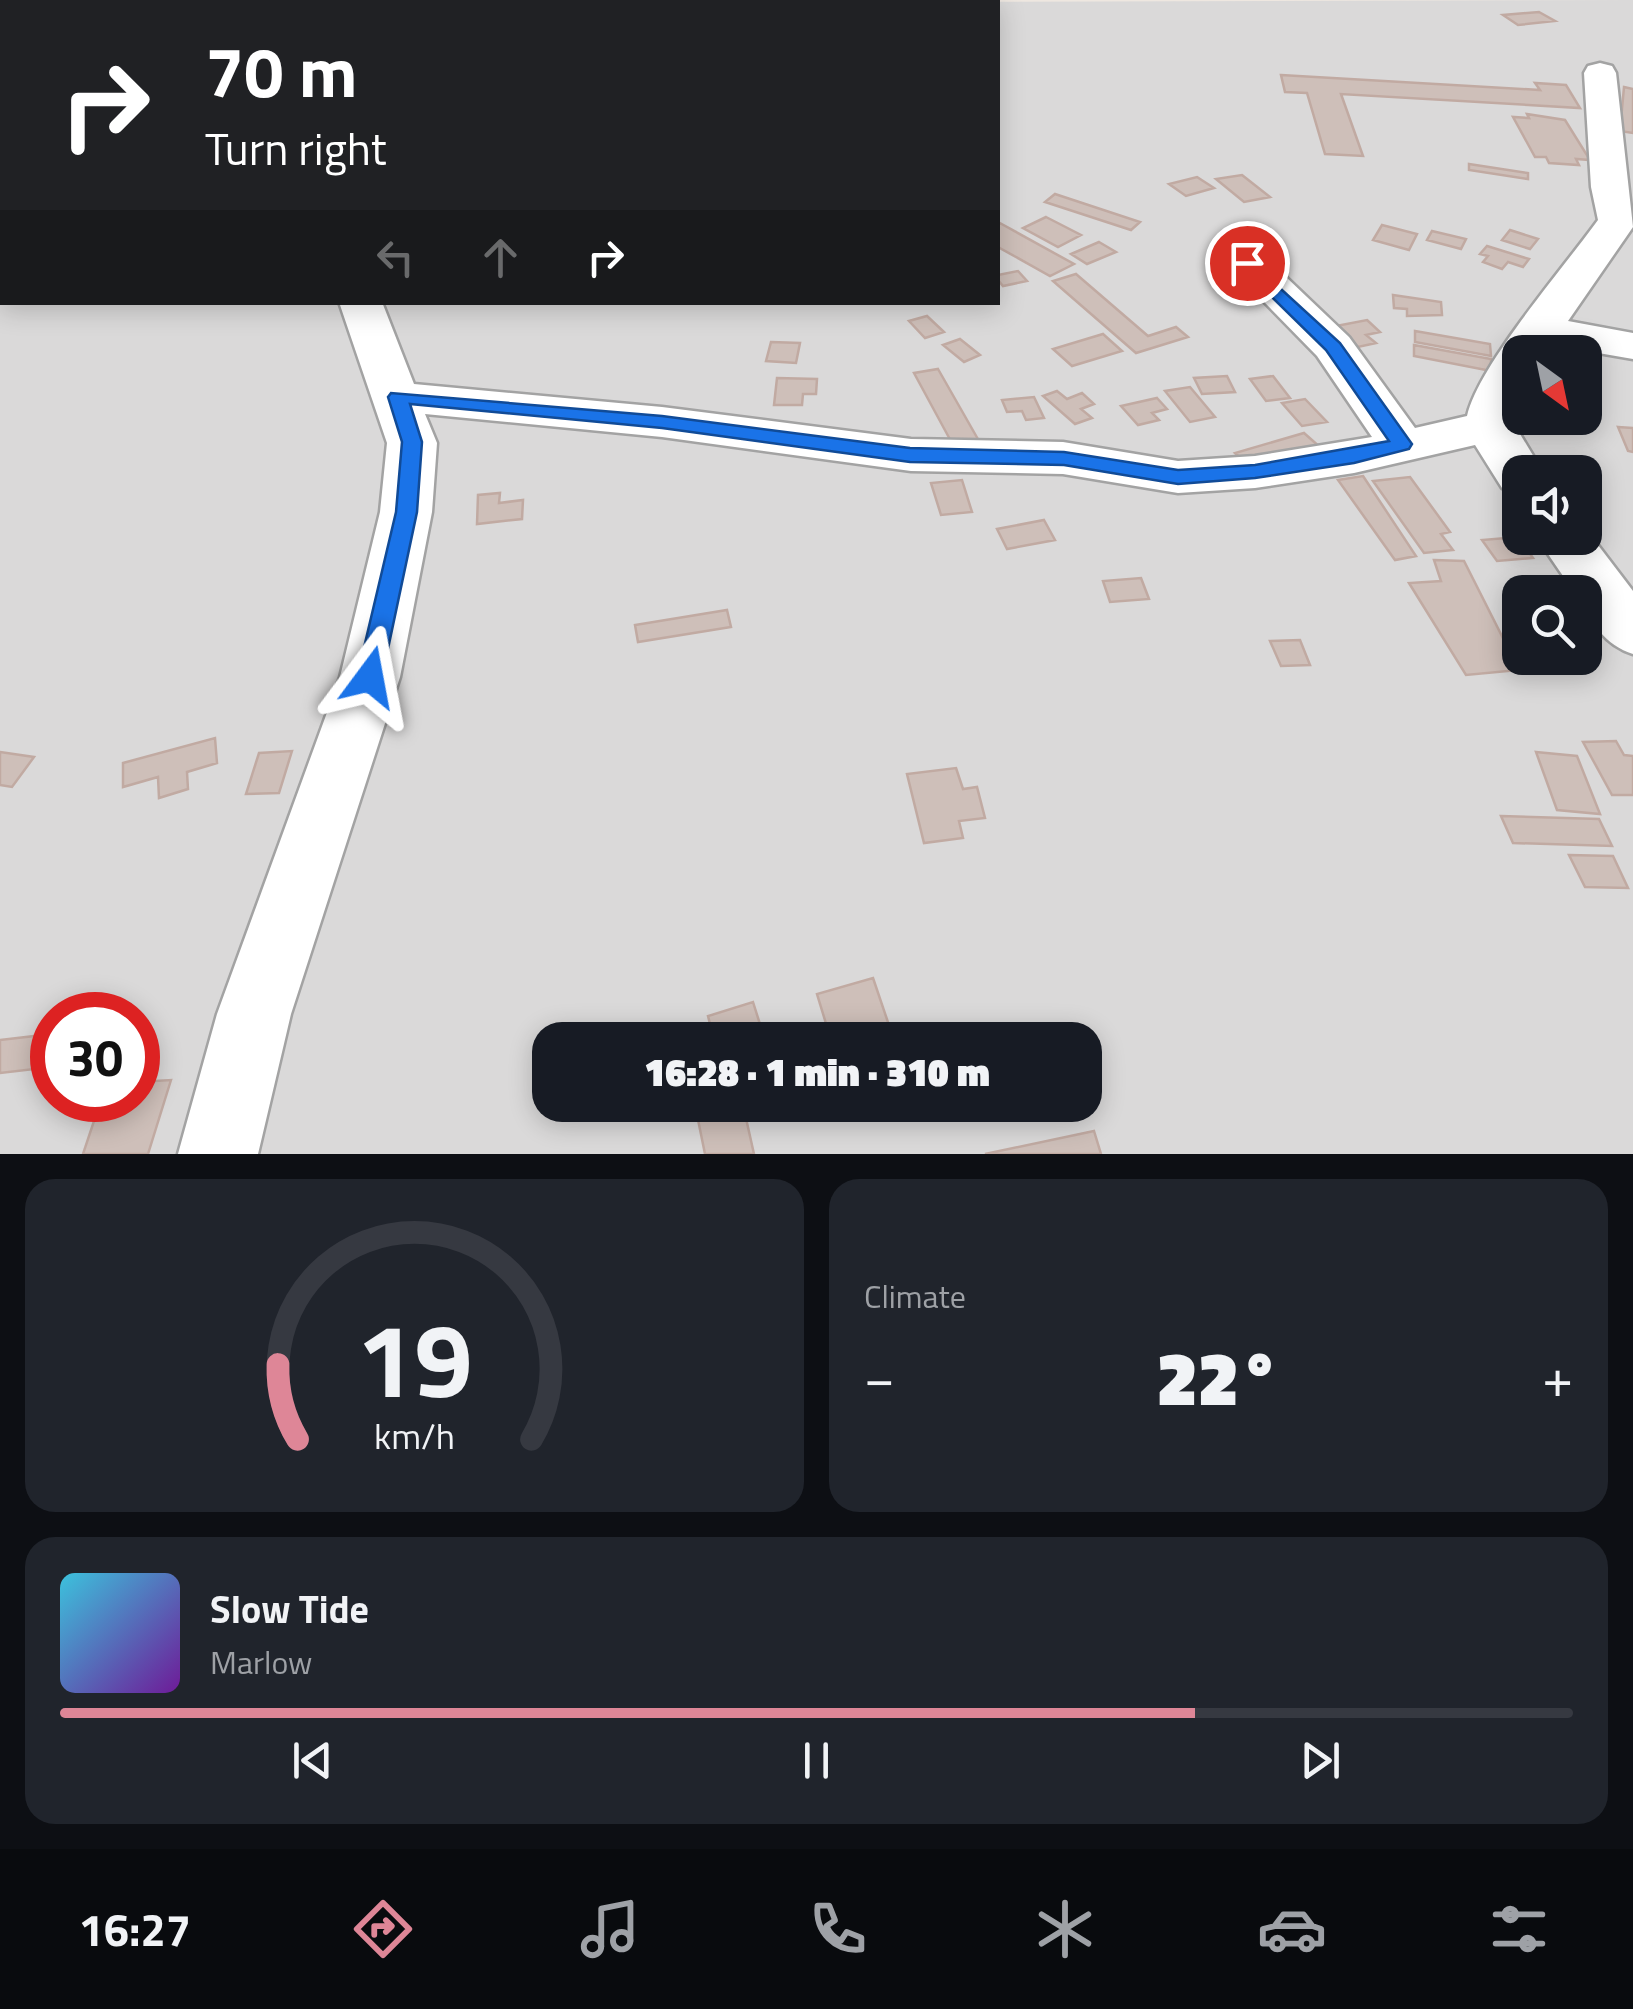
<!DOCTYPE html>
<html lang="en">
<head>
<meta charset="utf-8">
<style>
	:root { --surface:#171b24; --page:#20242c; --text:#f1f3f6; --muted:#9ea1a6; --line:#363941; --accent:#de8697 }
	body { margin:0; font-family:"Titillium Web",sans-serif; background:var(--page); color:var(--text); height:100vh; display:flex; flex-direction:column; font-size:38px; white-space:nowrap }
	* { box-sizing:border-box; margin:0 }
	p { font-size:32px; color:var(--muted) }
	.icon { flex:none; width:55px; height:55px; fill:none; stroke:currentColor; stroke-width:2; stroke-linecap:round; stroke-linejoin:round }
	.map { position:relative; height:1154px; overflow:hidden }
	.panel { display:flex; flex-direction:column; gap:25px; padding:25px; background:#0d0f14; flex:1 }
	.panel>* { flex:none }
	.guide { position:absolute; left:0px; top:0px; width:1000px; height:305px; box-shadow:0 5px 25px #0003; background:#202124; color:#fff; overflow:hidden }
	.needle { width:65px; rotate:147deg }
	.controls { position:absolute; left:1502px; top:335px; display:grid; gap:20px }
	.controls a { display:grid; place-items:center; width:100px; height:100px; border-radius:20px; background:var(--surface); box-shadow:0 5px 25px #0003; font-size:50px }
	.speed { position:absolute; left:30px; top:992px; display:flex; gap:20px; font-size:50px; font-weight:700; text-align:center }
	.speed>* { display:grid; place-content:center; width:130px; height:130px; border-radius:50%; background:var(--surface); box-shadow:0 5px 25px #0003; line-height:1 }
	.speed .limit { border:15px solid #d22; background:#fff; color:#111 }
	.pin { position:absolute; display:grid; place-items:center; width:85px; height:85px; color:#fff; margin:-42px; border:5px solid #fff; border-radius:50%; box-shadow:0 2px 10px #0007 }
	.me { position:absolute; width:110px; margin:-55px; rotate:13deg; stroke-linejoin:round; filter:drop-shadow(0 0 8px #0008) }
	.turn { display:flex; align-items:center; gap:35px; height:210px; padding:0 40px; font-size:45px }
	.turn .icon { width:130px; height:130px; stroke-width:2.5 }
	.turn b { display:block; font-size:70px; line-height:85px }
	.lanes { display:flex; align-items:center; height:95px; padding:0 40px; background:#0003; justify-content:center; gap:50px; direction:ltr }
	.lanes .off { opacity:.35 }
	.big { font-size:75px; font-weight:800; line-height:1.1 }
	.panel .widget { flex:1; display:flex; flex-direction:column; justify-content:center; gap:15px; min-width:0; padding:0 35px; border-radius:30px; background:var(--page) }
	.panel .dial { align-items:center; gap:0 }
	.dial svg { height:260px; overflow:visible; fill:none; stroke:var(--line); stroke-width:7; stroke-linecap:round; text-anchor:middle }
	.dial text { fill:var(--text); stroke:none }
	.song { display:flex; align-items:center; gap:30px }
	.cover { width:120px; height:120px; border-radius:15px; background:linear-gradient(135deg,hsl(190 70% 55%),hsl(280 70% 35%)) }
	.played { height:10px; border-radius:5px; background:linear-gradient(90deg,var(--accent) 75%,var(--line) 75%) }
	.keys { display:flex; justify-content:space-around; direction:ltr }
	.heat { display:flex; justify-content:space-between; align-items:center; font-size:55px; direction:ltr }
	.panel .tiles { flex:1; display:grid; gap:25px; grid-template-columns:1fr 1fr }
	.widget:last-child { grid-column:span 2 }
	.trip { position:absolute; left:532px; top:1022px; width:570px; height:100px; border-radius:30px; background:var(--surface); box-shadow:0 5px 25px #0003; font-weight:800; line-height:100px; text-align:center }
	.tab-bar { display:flex; height:160px; justify-content:space-around; align-items:center; background:#090b0e; color:var(--muted) }
	.tab-bar .icon { width:70px; height:70px }
	.tab-bar .active { color:var(--accent) }
	.tab-bar b { font-size:45px; color:var(--text) }
	.map>svg:first-child { display:block }
	.residential { fill:#dad9d9; fill-rule:evenodd }
	.building { fill:#cebfb9; stroke:#c1aaa2; stroke-width:2.5 }
	.lines { fill:none; stroke-linecap:round; stroke-linejoin:round }
	.minor-casing { stroke:#a3a3a3; stroke-width:5 }
	.minor { fill:#fff; fill-rule:evenodd }
	.route { fill:#1a73e8; stroke:#114b97; stroke-width:2.5 }
</style>
</head>
<body>
<div class="map">
<svg width="1633" height="1154" viewBox="0 0 1633 1154">
	<rect width="100%" height="100%" fill="#eee7e0"/>
	<!-- residential -->
	<path class="residential" d="M0 0 691 2H2V302H998V2H926L1633 0V1154H0ZM1520 352H1585V418H1520ZM1520 472H1585V538H1520ZM1520 592H1585V658H1520ZM52 1015H138V1100H52ZM550 1040H1085V1105H550Z"/>
	<!-- building -->
	<path class="building" d="M1539 12 1555 21 1518 25 1503 15Z
		M1281 75 1540 90 1535 83 1566 85 1580 108 1341 94 1363 156 1325 154 1307 93 1285 92Z
		M1624 87 1633 89V133L1620 131Z
		M1527 114 1565 120 1590 160 1576 159 1579 165 1549 163 1546 157H1535L1513 117 1529 118Z
		M1469 164 1528 173V179L1469 170Z
		M1242 175 1270 197 1244 202 1216 179Z
		M1197 177 1214 188 1186 196 1169 184Z
		M1055 194 1140 222 1131 230 1045 202Z
		M1046 217 1081 235 1058 247 1023 228Z
		M998 222 1074 264 1050 276 998 247Z
		M1382 225 1417 234 1409 250 1373 240Z
		M1510 230 1538 239 1530 249 1502 240Z
		M1432 231 1466 239 1461 249 1427 240Z
		M1099 242 1116 252 1087 264 1071 254Z
		M1487 246 1529 259 1523 267 1508 262 1502 269 1483 262 1488 256 1480 254Z
		M1018 271 1027 281 1003 286 998 280V275Z
		M1076 274 1148 336 1176 327 1188 337 1136 353 1053 281Z
		M1393 295 1441 302 1442 315 1407 316V309L1394 308Z
		M927 316 944 332 925 338 909 321Z
		M1367 320 1380 332 1366 335 1376 343 1358 347 1336 326Z
		M1415 331 1490 344 1491 356 1415 342Z
		M1103 334 1122 351 1072 366 1053 349Z
		M960 339 980 355 964 362 943 345Z
		M771 342 800 343 796 363 766 361Z
		M1414 345 1491 359V371L1414 356Z
		M938 369 979 441 953 445 914 373Z
		M1227 376 1235 392 1202 394 1194 378Z
		M1273 376 1290 398 1266 401 1250 379Z
		M777 378 817 379 816 394H803L802 405H774Z
		M1190 387 1215 417 1190 422 1165 391Z
		M1057 391 1067 399 1082 393 1094 404 1081 409 1092 418 1075 424 1043 396Z
		M1034 397 1044 418 1026 420 1022 411 1007 412 1002 400Z
		M1157 398 1167 409 1152 413 1159 420 1138 425 1121 406Z
		M1305 399 1327 422 1302 426 1282 403Z
		M1618 427 1633 428V452L1628 451Z
		M1304 433 1321 448 1252 469 1235 453Z
		M1363 476 1416 556 1395 560 1338 480Z
		M1410 477 1450 532 1441 534 1453 550 1424 553 1373 481Z
		M962 480 972 512 941 515 931 483Z
		M500 493 499 503 523 500 522 519 477 524 478 495Z
		M1044 520 1055 540 1007 549 997 529Z
		M1518 537 1533 558 1497 561 1482 540Z
		M1434 560 1464 561 1519 670 1466 675 1409 583 1441 581Z
		M1141 578 1149 599 1110 602 1103 581Z
		M727 610 731 627 638 642 635 625Z
		M1300 640 1310 665 1281 666 1270 641Z
		M215 738 217 763 187 772 188 789 159 798 158 777 123 787V763Z
		M1616 741 1624 755 1633 756V795H1612L1583 742Z
		M292 751 279 793 246 794 259 753Z
		M0 752 34 757 12 787 0 785Z
		M1536 752 1577 756 1600 814 1557 810Z
		M956 768 963 789 977 787 985 818 959 821 963 838 924 843 907 774Z
		M1501 816 1599 819 1612 846 1513 843Z
		M1569 855 1613 856 1628 888 1585 887Z
		M873 978 894 1040H831L817 994Z
		M753 1002 764 1037 714 1040 708 1016Z
		M52 1034V1067L0 1073V1040Z
		M171 1080 148 1154H83L101 1100H138V1082Z
		M695 1105H743L754 1154H705Z
		M1094 1131 1101 1154H985Z"/>
	<g class="lines">
		<defs>
			<path id="minor" d="M236 0H266L267 2H238Z
				M1600 63 1612 66 1616 73 1633 227 1568 321 1633 333V359L1552 345 1546 352H1520L1517 429 1543 472H1520V492L1502 488 1475 445 1354 473 1255 488 1178 493 1063 474 911 471 662 437 425 414 437 443 432 512 400 677 291 1014 258 1154H178L217 1014 340 677 380 512 387 443 339 302H382L414 384 662 407 911 439 1063 442 1178 461 1255 456 1372 437 1317 356 1226 263 1232 254 1247 251 1262 254 1349 337 1415 428 1467 416C1478 366 1565 266 1598 220L1591 187 1584 73 1588 66Z
				M1585 528 1633 591V654C1607 646 1585 621 1585 592H1574L1537 538H1585Z"/>
		</defs>
		<!-- minor casing -->
		<use href="#minor" class="minor-casing"/>
		<!-- minor -->
		<use href="#minor" class="minor"/>
	</g>
	<!-- route -->
	<path class="route" d="M1247 258 1340 343 1412 444 1409 449 1354 463 1255 478 1178 484 1064 465 910 462 662 428 410 404 422 442 417 512 382 677 378 684H361L357 677 396 512 402 442 388 397 391 393 662 416 910 448 1064 452 1178 470 1255 465 1389 441 1326 350 1241 267V260Z"/>
</svg>
<div class="controls">
<a><svg class="needle" viewBox="-14 -14 28 28"><path d="M0-13l5 13h-10z" fill="#e53935"/><path d="M0 13l5-13h-10z" fill="#9ea1a6"/></svg></a>
<a><svg class="icon" aria-label="sound" viewBox="0 0 24 24"><path d="M4 9h4l5-4v14l-5-4H4zM17 9q2 3 0 6"/></svg></a>
<a><svg class="icon" aria-label="search" viewBox="0 0 24 24"><circle cx="10" cy="10" r="6"/><path d="M15 15l6 6"/></svg></a>
</div>
<div class="speed"><div class="limit">30</div></div>
<div class="pin" style="left:1247px;top:263px;background:#d93025"><svg class="icon" aria-label="arrive" viewBox="0 0 24 24"><path d="M6 21V4h12l-3 4 3 4H6"/></svg></div>
<svg class="me" style="left:370px;top:677px" viewBox="-20 -20 40 40"><path d="M0-17L14 15 0 8-14 15z" fill="#1a73e8" stroke="#fff" stroke-width="4"/></svg>
<div class="trip">16:28 · 1 min · 310 m</div>
<div class="guide">
<div class="turn"><svg class="icon" aria-label="right" viewBox="0 0 24 24"><path d="M7 20v-9h11M14 6l5 5-5 5"/></svg><div><b>70 m</b>Turn right</div></div>
<div class="lanes"><svg class="icon off" aria-label="left" viewBox="0 0 24 24"><path d="M17 20v-9H6M10 6l-5 5 5 5"/></svg><svg class="icon off" aria-label="ahead" viewBox="0 0 24 24"><path d="M12 20V5M6 11l6-6 6 6"/></svg><svg class="icon" aria-label="right" viewBox="0 0 24 24"><path d="M7 20v-9h11M14 6l5 5-5 5"/></svg></div>
</div>
</div>
<section class="panel">
<div class="tiles">
<div class="widget dial"><svg viewBox="0 0 100 80">
<path d="M14 69A42 42 0 1 1 86 69"/>
<path d="M14 69A42 42 0 0 1 8 46" stroke="#de8697"/>
<text x="50" y="56" font-size="32" font-weight="700">19</text>
<text x="50" y="72" font-size="11">km/h</text>
</svg></div>
<div class="widget"><p>Climate</p>
<div class="heat"><a>−</a><b class="big">22°</b><a>+</a></div>
</div>
<div class="widget">
<div class="song"><i class="cover"></i><div><b>Slow Tide</b><p>Marlow</p></div></div>
<div class="played"></div>
<div class="keys"><svg class="icon" aria-label="previous" viewBox="0 0 24 24"><path d="M18 5L8 12l10 7zM5 5v14"/></svg><svg class="icon" aria-label="pause" viewBox="0 0 24 24"><path d="M8 5v14M16 5v14"/></svg><svg class="icon" aria-label="next" viewBox="0 0 24 24"><path d="M6 5l10 7-10 7zM19 5v14"/></svg></div>
</div>
</div>
</section>
<nav class="tab-bar">
<b>16:27</b>
<svg class="icon active" aria-label="directions" viewBox="0 0 24 24"><path d="M12 3l9 9-9 9-9-9zM9 14v-3h6M13 9l2 2-2 2"/></svg>
<svg class="icon" aria-label="music" viewBox="0 0 24 24"><path d="M9 18V5l10-2v13"/><circle cx="6" cy="18" r="3"/><circle cx="16" cy="16" r="3"/></svg>
<svg class="icon" aria-label="phone" viewBox="0 0 24 24"><path d="M5 4h4l2 5-3 2q2 4 5 5l2-3 5 2v4C11 20 4 13 5 4z"/></svg>
<svg class="icon" aria-label="climate" viewBox="0 0 24 24"><path d="M12 3v18M4 7l16 10M4 17L20 7"/></svg>
<svg class="icon" aria-label="car" viewBox="0 0 24 24"><path d="M5 17H2v-5l4-1 3-4h7l3 4 3 1v5h-3M9 17h6M6 11h13"/><circle cx="7" cy="17" r="2"/><circle cx="17" cy="17" r="2"/></svg>
<svg class="icon" aria-label="filters" viewBox="0 0 24 24"><path d="M4 7h16M4 17h16"/><circle cx="9" cy="7" r="2"/><circle cx="15" cy="17" r="2"/></svg>
</nav>
</body>
</html>
